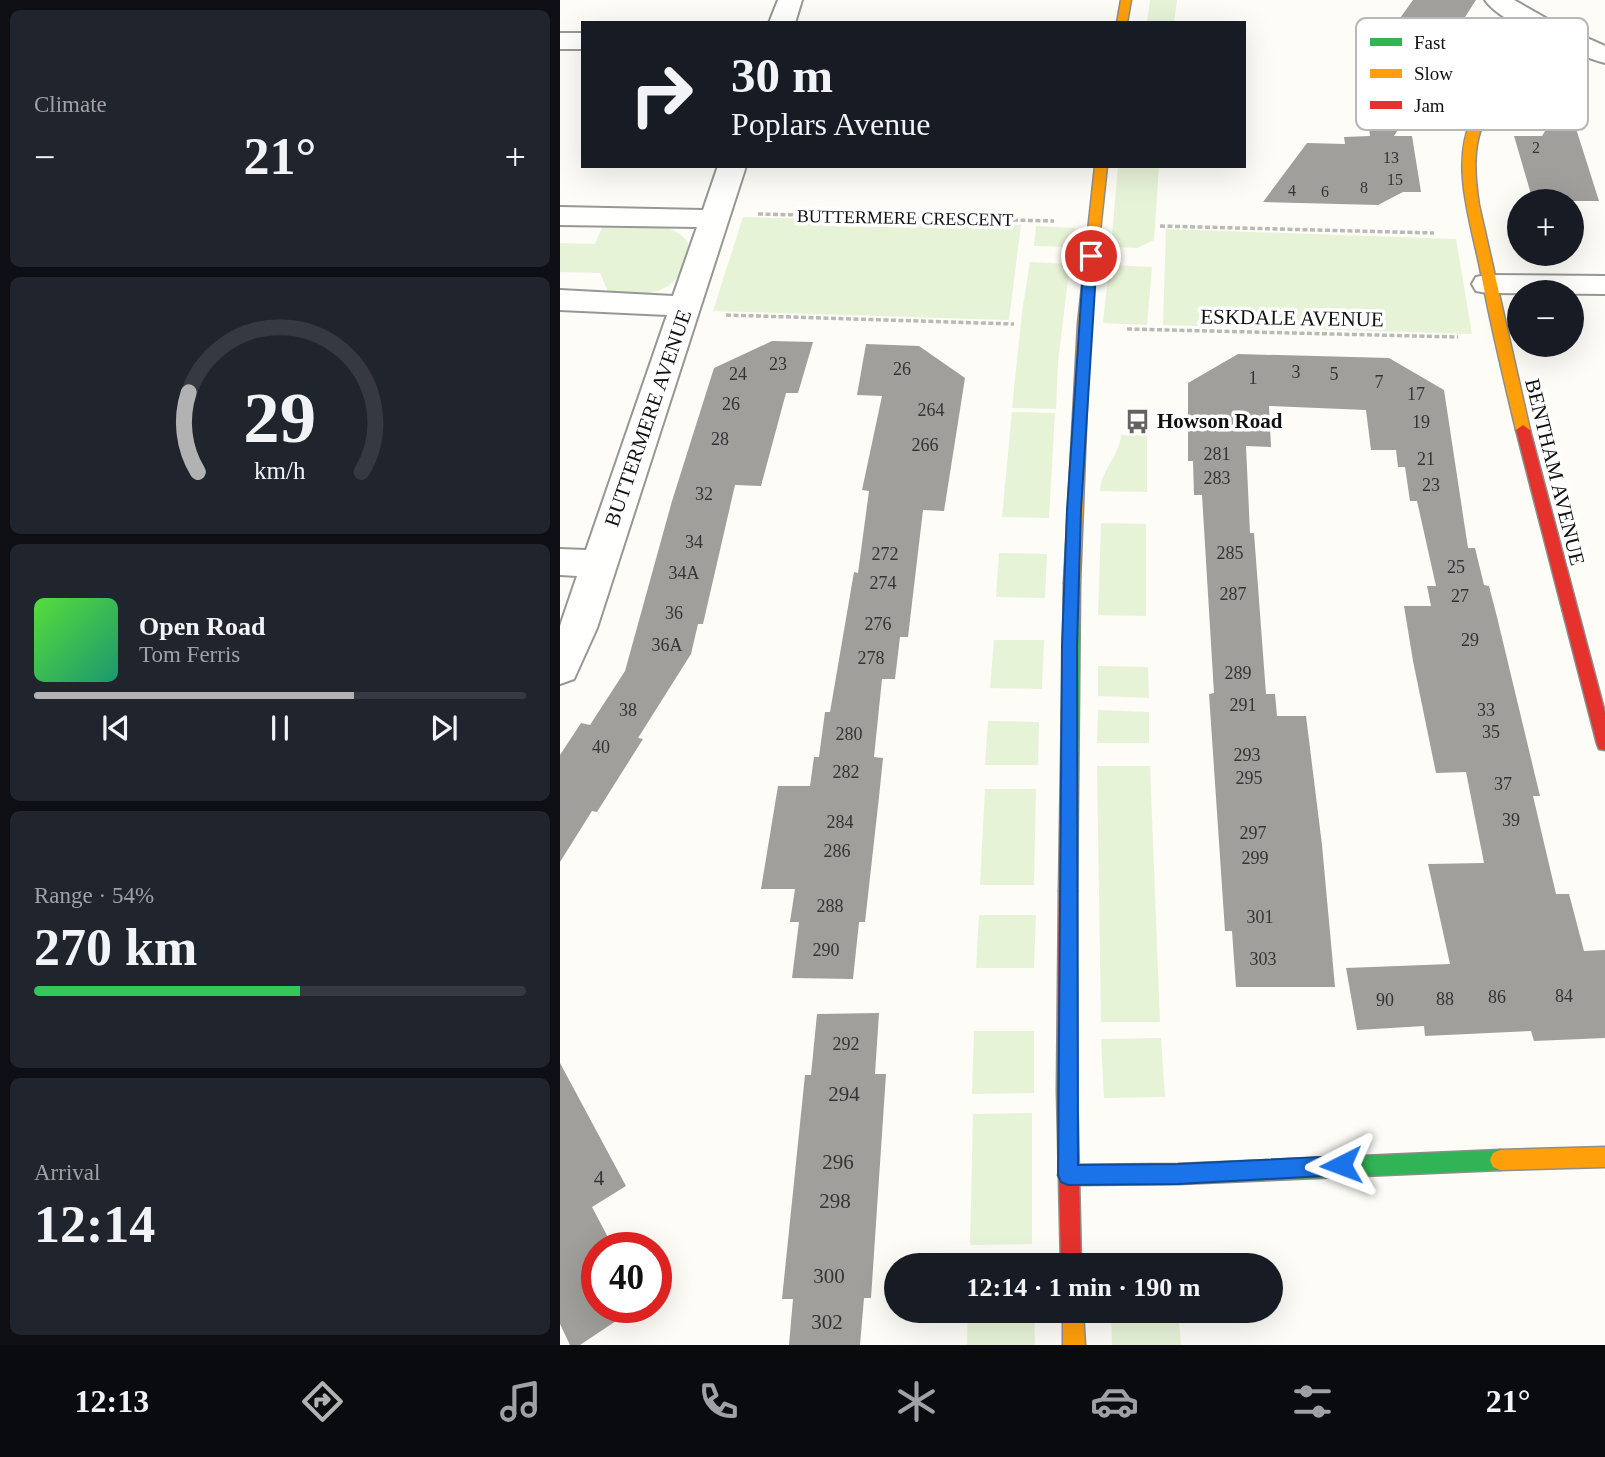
<!DOCTYPE html>
<html lang="en">
<head>
<meta charset="utf-8">
<style>
	:root { --surface:#171b24; --page:#20242c; --text:#f1f3f6; --muted:#9ea1a6; --line:#363941; --accent:#b2b2b3 }
	body { margin:0; font-family:Georgia,serif; background:var(--page); color:var(--text); height:100vh; display:flex; flex-direction:column; font-size:26px; white-space:nowrap }
	* { box-sizing:border-box; margin:0 }
	p { font-size:23px; color:var(--muted) }
	.icon { flex:none; width:38px; height:38px; fill:none; stroke:currentColor; stroke-width:2; stroke-linecap:round; stroke-linejoin:round }
	.map { position:relative; flex:1; overflow:hidden }
	.panel { display:flex; flex-direction:column; gap:10px; padding:10px; background:#0d0f14; width:560px }
	.panel>* { flex:none }
	.guide { position:absolute; left:21px; top:21px; width:665px; height:147px; border-radius:0px; box-shadow:0 7px 28px #0002; background:#171b24; color:var(--text); overflow:hidden }
	.fabs { position:absolute; left:947px; top:189px; display:grid; gap:14px }
	.fabs a { display:grid; place-items:center; width:77px; height:77px; border-radius:50%; background:var(--surface); box-shadow:0 7px 28px #0002; font-size:35px }
	.speed { position:absolute; left:21px; top:1232px; display:flex; gap:14px; font-size:35px; font-weight:700; text-align:center }
	.speed>* { display:grid; place-content:center; width:91px; height:91px; border-radius:50%; background:var(--surface); box-shadow:0 7px 28px #0002; line-height:1 }
	.speed .limit { border:10px solid #d22; background:#fff; color:#111 }
	.pin { position:absolute; display:grid; place-items:center; width:60px; height:60px; color:#fff; margin:-30px; border:4px solid #fff; border-radius:50%; box-shadow:0 2px 7px #0007 }
	.me { position:absolute; width:77px; margin:-38px; rotate:267deg; stroke-linejoin:round; filter:drop-shadow(0 0 5px #0008) }
	.turn { display:flex; align-items:center; gap:24px; height:147px; padding:0 35px; font-size:32px }
	.turn .icon { width:91px; height:91px; stroke-width:2.5 }
	.turn b { display:block; font-size:49px; line-height:60px }
	.big { font-size:52px; font-weight:700; line-height:1.1 }
	.panel .card { flex:1; display:flex; flex-direction:column; justify-content:center; gap:10px; min-width:0; padding:0 24px; border-radius:10px; background:var(--page) }
	.panel .dial { align-items:center; gap:0 }
	.dial svg { height:182px; overflow:visible; fill:none; stroke:var(--line); stroke-width:7; stroke-linecap:round; text-anchor:middle }
	.dial text { fill:var(--text); stroke:none }
	.song { display:flex; align-items:center; gap:21px }
	.cover { width:84px; height:84px; border-radius:10px; background:linear-gradient(135deg,hsl(110 70% 55%),hsl(160 70% 35%)) }
	.played { height:7px; border-radius:4px; background:linear-gradient(90deg,var(--accent) 65%,var(--line) 65%) }
	.keys { display:flex; justify-content:space-around; direction:ltr }
	.heat { display:flex; justify-content:space-between; align-items:center; font-size:38px; direction:ltr }
	.charge { height:10px; border-radius:5px; background:linear-gradient(90deg,#34c759 54%,var(--line) 0) }
	.trip { position:absolute; left:324px; top:1253px; width:399px; height:70px; border-radius:35px; background:var(--surface); box-shadow:0 7px 28px #0002; font-weight:700; line-height:70px; text-align:center }
	.tab-bar { display:flex; height:112px; justify-content:space-around; align-items:center; background:#090b0e; color:var(--muted) }
	.tab-bar .icon { width:49px; height:49px }
	.tab-bar .on { color:var(--accent) }
	.tab-bar b { font-size:32px; color:var(--text) }
	main { display:flex; flex:1; min-height:0 }
	.map>svg:first-child { display:block }
	.green { fill:#e7f3d7 }
	.building { fill:#a19f9c }
	.lines { fill:none; stroke-linecap:round; stroke-linejoin:round }
	.street-casing { stroke:#979795; stroke-width:4 }
	.fast-casing { stroke:#8e8d8b; stroke-width:3 }
	.slow-casing { stroke:#8e8d8b; stroke-width:3 }
	.jam-casing { stroke:#8e8d8b; stroke-width:3 }
	.path { stroke:#b9b9b8; stroke-width:3.5; stroke-dasharray:5 2.5; stroke-linecap:butt }
	.street { fill:#fffffe; fill-rule:evenodd }
	.fast { fill:#30b455; fill-rule:evenodd }
	.slow { fill:#ff9f0a; fill-rule:evenodd }
	.jam { fill:#e5322d; fill-rule:evenodd }
	.route { fill:#1a73e8; stroke:#114b97; stroke-width:2 }
	.labels { text-anchor:middle; dominant-baseline:central; stroke-width:7; stroke-linejoin:round; paint-order:stroke }
	.far-number-label { font-size:16px; fill:#353434 }
	.far-street-label { font-size:18px; fill:#111; stroke:#fff }
	.number-label { font-size:18px; fill:#353434 }
	.street-label { font-size:21px; fill:#111; stroke:#fff }
	.poi-label { font-size:21px; font-weight:bold; fill:#111; stroke:#fff; text-anchor:start }
	.near-number-label { font-size:21px; fill:#353434 }
	.key { fill:#fff; stroke:#b8b8b8; stroke-width:2 }
	.key-label { font-size:19px; fill:#111 }
</style>
</head>
<body>
<main>
<section class="panel">
<div class="card"><p>Climate</p>
<div class="heat"><a>−</a><b class="big">21°</b><a>+</a></div>
</div>
<div class="card dial"><svg viewBox="0 0 100 80">
<path d="M14 69A42 42 0 1 1 86 69"/>
<path d="M14 69A42 42 0 0 1 10 34" stroke="#b2b2b3"/>
<text x="50" y="56" font-size="32" font-weight="700">29</text>
<text x="50" y="72" font-size="11">km/h</text>
</svg></div>
<div class="card">
<div class="song"><i class="cover"></i><div><b>Open Road</b><p>Tom Ferris</p></div></div>
<div class="played"></div>
<div class="keys"><svg class="icon" aria-label="previous" viewBox="0 0 24 24"><path d="M18 5L8 12l10 7zM5 5v14"/></svg><svg class="icon" aria-label="pause" viewBox="0 0 24 24"><path d="M8 5v14M16 5v14"/></svg><svg class="icon" aria-label="next" viewBox="0 0 24 24"><path d="M6 5l10 7-10 7zM19 5v14"/></svg></div>
</div>
<div class="card"><p>Range · 54%</p><b class="big">270 km</b><div class="charge"></div></div>
<div class="card"><p>Arrival</p><b class="big">12:14</b></div>
</section>
<div class="map">
<svg width="1045" height="1345" viewBox="0 0 1045 1345">
	<rect width="100%" height="100%" fill="#fdfcf7"/>
	<!-- green -->
	<path class="green" d="M590 0H617L614 23H587Z
		M558 166H599L594 240 577 248 551 247Z
		M183 217 461 225 449 320 153 311Z
		M43 225C66 226 98 221 118 233 127 239 131 245 128 256 115 297 87 295 49 294L40 273 0 272V243L35 244Z
		M476 226 515 228 513 247 474 246Z
		M606 229 896 239 912 334 603 325Z
		M470 262 510 264 498 362 496 409 452 408 462 312Z
		M549 265 592 267 587 325 543 323Z
		M452 412 495 413 489 518 442 517Z
		M561 435H587V492L540 491C541 470 560 455 561 435Z
		M541 523 586 524V616L538 615Z
		M439 553 487 554 485 598 436 597Z
		M434 640H484L482 689 430 688Z
		M538 666 588 667 589 698 538 696Z
		M538 710 589 712V743H537Z
		M428 721 479 722 478 765H425Z
		M537 766H590L600 1022H541Z
		M425 789H476L474 885H420Z
		M419 915H476L474 968H416Z
		M414 1031H474V1093L412 1094Z
		M601 1038 605 1097 544 1098 541 1039Z
		M472 1113V1244L410 1245 413 1114Z
		M408 1311H474L475 1345H407Z
		M551 1311H618L621 1345H552Z"/>
	<!-- building -->
	<path class="building" d="M853 0H916L883 51 888 52 834 136H852L861 192H843L818 205 703 202 747 143 785 144 784 137 810 136 802 71Z
		M1006 97 1039 201H973L954 136H982Z
		M212 341 253 342 238 393H226L201 486 175 485 143 624H138L131 654 78 738 83 739 37 812 32 811 0 862V755L21 723 30 725 65 671 112 501 154 368Z
		M306 344 359 346 405 378 384 511 363 510 348 637H340L335 679H322L314 757 323 758 319 797 305 922H299L293 979 232 978 239 922H230L235 889H201L218 786H250L254 757H259L265 712H270L294 572 298 573 309 491 302 490 322 396 297 395Z
		M678 354 829 358 884 390 908 548H915L924 585 929 586 937 617 980 796H973L996 894H1009L1024 951 1045 950V1038L974 1041 971 1031 865 1036 864 1026 797 1030 786 968 890 964 868 864 924 863 906 772 876 773 853 661 844 606H871L867 586H876L857 501H850L845 467H838L836 450H811L806 410 709 406 711 447 686 446 690 533H694L706 694H715L717 716H746L762 845 775 987H676L672 931H665L649 694 654 693 642 495H634L633 461H628V383Z
		M319 1013 315 1074H326L311 1298H304L300 1345H229L233 1299H222L245 1075H251L257 1014Z
		M0 1063 66 1186 32 1207 51 1243 46 1248H37V1307H77L20 1345H10L0 1324Z"/>
	<g class="lines">
		<defs>
			<path id="street" d="M218 0H242L235 23H209Z
				M925 0H954L998 25 1045 46V63C1018 56 940 23 925 0Z
				M0 33H23V49H0Z
				M158 166H186L37 628 14 679 0 684V626L17 576 0 575V549L26 550 107 315 0 310V290L113 296 137 227 0 225V207L143 210Z
				M927 275 1045 276V294L927 293 916 291 912 284 916 277Z"/>
			<path id="fast" d="M512 578 520 583 517 891 514 896 508 898 502 896 499 891 504 583Z
				M940 1150 947 1153 950 1160 947 1167 940 1170 618 1184 508 1185 501 1182 498 1175 501 1168 508 1165 618 1164Z"/>
			<path id="slow" d="M561 0H571L567 23H557Z
				M999 37 1008 39C997 50 982 58 970 68 918 109 909 141 919 205L970 430 963 435 956 430C943 376 930 322 920 268 911 223 891 165 911 121 927 84 967 59 999 37Z
				M535 166H547L530 324 520 583 512 588 504 583 518 324Z
				M1045 1147V1167L940 1170 933 1167 930 1160 933 1153 940 1150Z
				M503 1311H523L525 1345H503Z"/>
			<path id="jam" d="M963 425 970 430 1045 713V750L1039 749 1037 744 956 430Z
				M508 884 514 886 517 891V1091L521 1265H501L497 1091 499 891 502 886Z"/>
		</defs>
		<!-- street casing -->
		<use href="#street" class="street-casing"/>
		<!-- fast casing -->
		<use href="#fast" class="fast-casing"/>
		<!-- slow casing -->
		<use href="#slow" class="slow-casing"/>
		<!-- jam casing -->
		<use href="#jam" class="jam-casing"/>
		<!-- path -->
		<path class="path" d="M198 214 494 221
			M600 226 874 233
			M166 315 454 324
			M567 329 898 337"/>
		<!-- street -->
		<use href="#street" class="street"/>
		<!-- fast -->
		<use href="#fast" class="fast"/>
		<!-- slow -->
		<use href="#slow" class="slow"/>
		<!-- jam -->
		<use href="#jam" class="jam"/>
	</g>
	<!-- route -->
	<path class="route" d="M531 252 537 256 521 510 517 646 518 1165 618 1164 781 1156 788 1158 791 1165 788 1172 781 1175 618 1184 508 1185 501 1182 498 1175 502 646 507 510 524 256Z"/>
	<!-- icons -->
	<defs>
		<symbol id="bus-bare" viewBox="-9 -9 18 18"><path d="M-5-6H5V4H4V6H2V4H-2V6H-4V4H-5ZM-3.5-4V0h7V-4ZM-3.5 1.2v1.5H-2V1.2ZM2 1.2v1.5H3.5V1.2Z" fill="#646362" stroke="#fff" stroke-width="2.5" paint-order="stroke"/></symbol>
	</defs>
	<g fill-rule="evenodd">
		<use href="#bus-bare" x="560" y="404" width="35" height="35"/>
	</g>
	<g class="labels">
		<!-- far-number labels -->
		<g class="far-number-label">
			<text x="976" y="147">2</text>
			<text x="831" y="157">13</text>
			<text x="835" y="179">15</text>
			<text x="804" y="187">8</text>
			<text x="732" y="190">4</text>
			<text x="765" y="191">6</text>
		</g>
		<!-- far-street labels -->
		<g class="far-street-label">
			<text transform="translate(345 218) rotate(1)">BUTTERMERE CRESCENT</text>
		</g>
		<!-- number labels -->
		<g class="number-label">
			<text x="218" y="364">23</text>
			<text x="342" y="369">26</text>
			<text x="736" y="372">3</text>
			<text x="178" y="374">24</text>
			<text x="774" y="374">5</text>
			<text x="693" y="378">1</text>
			<text x="819" y="382">7</text>
			<text x="856" y="394">17</text>
			<text x="171" y="404">26</text>
			<text x="371" y="410">264</text>
			<text x="861" y="422">19</text>
			<text x="160" y="439">28</text>
			<text x="365" y="445">266</text>
			<text x="657" y="454">281</text>
			<text x="866" y="459">21</text>
			<text x="657" y="478">283</text>
			<text x="871" y="485">23</text>
			<text x="144" y="494">32</text>
			<text x="134" y="542">34</text>
			<text x="670" y="553">285</text>
			<text x="325" y="554">272</text>
			<text x="896" y="567">25</text>
			<text x="124" y="573">34A</text>
			<text x="323" y="583">274</text>
			<text x="673" y="594">287</text>
			<text x="900" y="596">27</text>
			<text x="114" y="613">36</text>
			<text x="318" y="624">276</text>
			<text x="910" y="640">29</text>
			<text x="107" y="645">36A</text>
			<text x="311" y="658">278</text>
			<text x="678" y="673">289</text>
			<text x="683" y="705">291</text>
			<text x="68" y="710">38</text>
			<text x="926" y="710">33</text>
			<text x="931" y="732">35</text>
			<text x="289" y="734">280</text>
			<text x="41" y="747">40</text>
			<text x="687" y="755">293</text>
			<text x="286" y="772">282</text>
			<text x="689" y="778">295</text>
			<text x="943" y="784">37</text>
			<text x="951" y="820">39</text>
			<text x="280" y="822">284</text>
			<text x="693" y="833">297</text>
			<text x="277" y="851">286</text>
			<text x="695" y="858">299</text>
			<text x="270" y="906">288</text>
			<text x="700" y="917">301</text>
			<text x="266" y="950">290</text>
			<text x="703" y="959">303</text>
			<text x="1004" y="996">84</text>
			<text x="937" y="997">86</text>
			<text x="885" y="999">88</text>
			<text x="825" y="1000">90</text>
			<text x="286" y="1044">292</text>
		</g>
		<!-- street labels -->
		<g class="street-label">
			<text transform="translate(732 318) rotate(1)">ESKDALE AVENUE</text>
			<text transform="translate(88 418) rotate(-71)">BUTTERMERE AVENUE</text>
			<text transform="translate(995 472) rotate(76)">BENTHAM AVENUE</text>
		</g>
		<!-- poi labels -->
		<g class="poi-label">
			<text x="597" y="421">Howson Road</text>
		</g>
		<!-- near-number labels -->
		<g class="near-number-label">
			<text x="284" y="1094">294</text>
			<text x="278" y="1162">296</text>
			<text x="39" y="1178">4</text>
			<text x="275" y="1201">298</text>
			<text x="269" y="1276">300</text>
			<text x="267" y="1322">302</text>
		</g>
	</g>
	<!-- legend -->
	<rect x="796" y="18" width="232" height="112" rx="10" class="key"/>
	<rect x="810" y="38" width="32" height="8" fill="#30b455"/>
	<rect x="810" y="69" width="32" height="9" fill="#ff9f0a"/>
	<rect x="810" y="101" width="32" height="8" fill="#e5322d"/>
	<g class="key-label">
		<text x="854" y="49">Fast</text>
		<text x="854" y="80">Slow</text>
		<text x="854" y="112">Jam</text>
	</g>
</svg>
<div class="fabs">
<a>+</a>
<a>−</a>
</div>
<div class="speed"><div class="limit">40</div></div>
<div class="pin" style="left:531px;top:256px;background:#d93025"><svg class="icon" aria-label="arrive" viewBox="0 0 24 24"><path d="M6 21V4h12l-3 4 3 4H6"/></svg></div>
<svg class="me" style="left:781px;top:1165px" viewBox="-20 -20 40 40"><path d="M0-17L14 15 0 8-14 15z" fill="#1a73e8" stroke="#fff" stroke-width="4"/></svg>
<div class="trip">12:14 · 1 min · 190 m</div>
<div class="guide">
<div class="turn"><svg class="icon" aria-label="right" viewBox="0 0 24 24"><path d="M7 20v-9h11M14 6l5 5-5 5"/></svg><div><b>30 m</b>Poplars Avenue</div></div>
</div>
</div>
</main>
<nav class="tab-bar">
<b>12:13</b>
<svg class="icon on" aria-label="directions" viewBox="0 0 24 24"><path d="M12 3l9 9-9 9-9-9zM9 14v-3h6M13 9l2 2-2 2"/></svg>
<svg class="icon" aria-label="music" viewBox="0 0 24 24"><path d="M9 18V5l10-2v13"/><circle cx="6" cy="18" r="3"/><circle cx="16" cy="16" r="3"/></svg>
<svg class="icon" aria-label="phone" viewBox="0 0 24 24"><path d="M5 4h4l2 5-3 2q2 4 5 5l2-3 5 2v4C11 20 4 13 5 4z"/></svg>
<svg class="icon" aria-label="climate" viewBox="0 0 24 24"><path d="M12 3v18M4 7l16 10M4 17L20 7"/></svg>
<svg class="icon" aria-label="car" viewBox="0 0 24 24"><path d="M5 17H2v-5l4-1 3-4h7l3 4 3 1v5h-3M9 17h6M6 11h13"/><circle cx="7" cy="17" r="2"/><circle cx="17" cy="17" r="2"/></svg>
<svg class="icon" aria-label="filters" viewBox="0 0 24 24"><path d="M4 7h16M4 17h16"/><circle cx="9" cy="7" r="2"/><circle cx="15" cy="17" r="2"/></svg>
<b>21°</b>
</nav>
</body>
</html>
